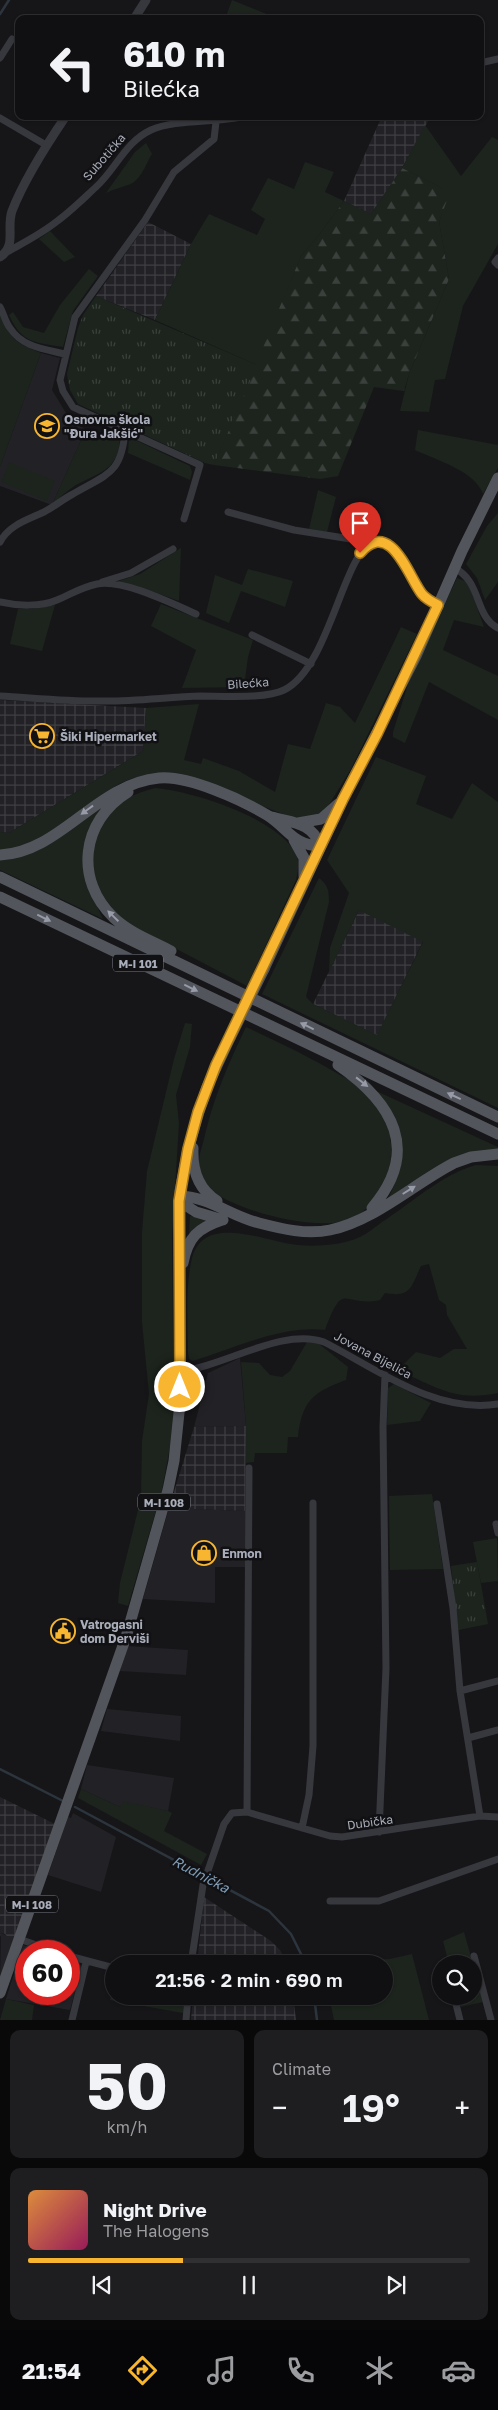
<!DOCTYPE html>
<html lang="en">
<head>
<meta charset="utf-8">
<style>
	:root { --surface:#101013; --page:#1e1e21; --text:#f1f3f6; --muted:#9c9da0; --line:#303033; --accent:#f8b52f }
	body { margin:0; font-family:"Golos Text",sans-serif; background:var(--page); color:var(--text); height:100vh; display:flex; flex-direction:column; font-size:19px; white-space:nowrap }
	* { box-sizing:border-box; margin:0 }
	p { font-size:16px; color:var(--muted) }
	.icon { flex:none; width:28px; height:28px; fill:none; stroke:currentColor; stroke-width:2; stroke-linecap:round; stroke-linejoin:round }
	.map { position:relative; height:2020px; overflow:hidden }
	.side { display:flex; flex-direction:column; gap:10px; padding:10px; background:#09090a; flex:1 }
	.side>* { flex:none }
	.top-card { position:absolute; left:15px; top:15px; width:469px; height:105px; border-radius:10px; box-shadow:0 1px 4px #0004,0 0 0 1px var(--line); background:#101013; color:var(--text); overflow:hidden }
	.controls { position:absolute; left:432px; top:1955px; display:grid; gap:10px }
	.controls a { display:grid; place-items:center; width:50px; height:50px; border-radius:50%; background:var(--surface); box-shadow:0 1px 4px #0004,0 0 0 1px var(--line); font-size:25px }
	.speed { position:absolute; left:15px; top:1940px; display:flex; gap:10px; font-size:25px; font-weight:700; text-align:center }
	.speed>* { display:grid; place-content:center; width:65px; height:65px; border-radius:50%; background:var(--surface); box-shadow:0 1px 4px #0004,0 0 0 1px var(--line); line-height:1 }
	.speed .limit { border:8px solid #d22; background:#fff; color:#111 }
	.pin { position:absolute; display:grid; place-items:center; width:42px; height:42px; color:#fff; margin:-51px -21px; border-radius:50% 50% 50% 0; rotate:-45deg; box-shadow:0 0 5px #0007 }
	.pin .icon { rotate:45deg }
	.me { position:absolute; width:55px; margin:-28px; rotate:0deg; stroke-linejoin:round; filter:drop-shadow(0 0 4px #0008) }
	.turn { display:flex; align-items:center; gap:18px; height:105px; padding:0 25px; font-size:22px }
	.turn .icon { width:65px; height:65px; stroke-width:2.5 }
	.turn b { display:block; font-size:35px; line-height:42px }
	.big { font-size:38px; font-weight:600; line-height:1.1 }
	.side .widget { flex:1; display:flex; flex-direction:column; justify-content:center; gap:8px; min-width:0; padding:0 18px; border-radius:10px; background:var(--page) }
	.side .dial { align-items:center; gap:0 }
	.dial b { font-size:65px; line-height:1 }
	.song { display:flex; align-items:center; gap:15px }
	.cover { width:60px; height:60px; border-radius:8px; background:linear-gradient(135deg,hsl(30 70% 55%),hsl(330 70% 35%)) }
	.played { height:5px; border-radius:2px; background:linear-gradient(90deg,var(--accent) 35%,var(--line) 35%) }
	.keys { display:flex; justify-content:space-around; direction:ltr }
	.heat { display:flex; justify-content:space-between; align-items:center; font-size:28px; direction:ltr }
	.side .tiles { flex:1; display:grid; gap:10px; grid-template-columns:1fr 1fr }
	.widget:last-child { grid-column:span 2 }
	.trip { position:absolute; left:105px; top:1955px; width:288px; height:50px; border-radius:25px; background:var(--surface); box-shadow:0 1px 4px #0004,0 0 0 1px var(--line); font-weight:600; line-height:50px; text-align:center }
	.dock { display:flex; height:80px; justify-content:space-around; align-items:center; background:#060608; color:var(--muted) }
	.dock .icon { width:35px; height:35px }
	.dock .current { color:var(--accent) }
	.dock b { font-size:22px; color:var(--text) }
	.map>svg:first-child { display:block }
	.built { fill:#222226 }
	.industrial { fill:url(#industrial-grid) }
	.grass { fill:#1c241d }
	.forest { fill:url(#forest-firs) }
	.park { fill:url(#park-tufts) }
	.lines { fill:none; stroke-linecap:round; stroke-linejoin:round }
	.stream { stroke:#2c353d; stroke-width:2.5 }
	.minor { stroke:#37383e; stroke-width:7 }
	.tertiary { stroke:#37383e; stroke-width:9 }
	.primary { stroke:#53555d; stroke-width:11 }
	.primary-bridge { stroke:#53555d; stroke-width:11 }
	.oneway { fill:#979ba7 }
	.route-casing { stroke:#a1761f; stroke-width:12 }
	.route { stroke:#f8b52f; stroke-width:9 }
	.labels { text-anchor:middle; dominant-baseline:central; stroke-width:5; stroke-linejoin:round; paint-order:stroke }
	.shield { fill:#111114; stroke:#7b7e88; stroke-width:1 }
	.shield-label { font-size:11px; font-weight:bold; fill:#a8adb9 }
	.street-label { font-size:12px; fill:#a8adb9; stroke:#111114 }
	.poi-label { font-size:12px; font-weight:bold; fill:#a8adb9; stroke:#111114; text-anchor:start }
	.water-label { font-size:14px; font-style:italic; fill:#7e9bb5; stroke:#111114 }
</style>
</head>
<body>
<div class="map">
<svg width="498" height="2020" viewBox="0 0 498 2020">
	<defs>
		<pattern id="industrial-grid" width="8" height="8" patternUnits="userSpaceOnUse" patternTransform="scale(1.25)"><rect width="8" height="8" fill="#222226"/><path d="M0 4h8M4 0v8" fill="none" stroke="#3f3f43"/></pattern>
		<pattern id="forest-firs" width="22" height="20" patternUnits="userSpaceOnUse" patternTransform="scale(1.25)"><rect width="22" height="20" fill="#1c241d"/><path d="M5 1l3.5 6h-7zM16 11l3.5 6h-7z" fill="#3a413c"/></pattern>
		<pattern id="park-tufts" width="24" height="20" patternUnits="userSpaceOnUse" patternTransform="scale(1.25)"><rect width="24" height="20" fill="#1c241d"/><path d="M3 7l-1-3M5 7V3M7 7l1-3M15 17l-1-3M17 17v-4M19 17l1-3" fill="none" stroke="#3a413c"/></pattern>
	</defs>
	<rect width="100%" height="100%" fill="#161619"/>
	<!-- built -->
	<path class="built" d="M41 353 60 358 52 390 72 423 86 429 52 505 0 486V467Z
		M240 1358 246 1426 194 1427 208 1373Z
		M169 1508 245 1511V1567H215V1603L143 1599Z
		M126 1646 188 1650 186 1675 120 1671Z
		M107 1709 181 1716 180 1741 101 1731Z
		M87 1765 174 1778 168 1811 124 1802 120 1807 81 1789Z
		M73 1813 116 1837 101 1892 48 1875 68 1817 71 1818Z
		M1 1933 9 1937 14 1944 0 1982Z
		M23 1945 40 1951H26V1994H69V1961L80 1964 81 1969 70 2010 6 1999Z"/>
	<!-- industrial -->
	<path class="industrial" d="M382 116H431L402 168 371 214 344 201Z
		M148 222 191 244 155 320 96 296Z
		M0 700 146 708 143 751 9 833 0 832Z
		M359 910 423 941 377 1036 313 1004Z
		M246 1426 245 1511 169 1508 194 1427Z
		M0 1797 57 1825 14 1944 5 1934 1 1933 0 1937Z
		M204 1897 271 1941 280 1950 287 1964H197Z
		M193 1996H293L296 2020H191Z"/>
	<!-- grass -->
	<path class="grass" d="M232 0 279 19H225Z
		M425 125 461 176 492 137 498 140V244L463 306 445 379 435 380 429 412 400 411 409 374 449 279 439 222 449 192 402 168Z
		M146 143 152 154C146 164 140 182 128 185 120 188 114 189 106 193L135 152Z
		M305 162 334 172 325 192 344 201 319 235 301 256 257 365 155 320 191 244 209 214 257 235 265 219 251 210 268 178 294 189Z
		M50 231 75 257 64 262 39 239Z
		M89 269 98 276 73 311 63 347C35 342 22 344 9 315L13 312 23 327 44 333 60 305Z
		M0 315C12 341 15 342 41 353L0 467Z
		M86 429 106 438 110 429 120 434C120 469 103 471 76 485 68 490 59 498 52 505Z
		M418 430 498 445V468L483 494C475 471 436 460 415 450Z
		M129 437 190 466 192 472 190 480 128 453Z
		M9 462 55 481 47 501 1 482Z
		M318 490 336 497 327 532 309 529Z
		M368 511 375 513 365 537 360 535Z
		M498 513V582L485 600 477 578 466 564 487 526Z
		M181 548 179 601 137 586 116 582 140 574Z
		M248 569 293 581 285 607 241 591 229 623 206 613 215 575 242 585Z
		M457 578 465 581 469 585 484 627 454 620 443 650 498 676V720L429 682 405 743 393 737V732L409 681Z
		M161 604 253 640 248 657 244 687 182 688 196 650 151 626Z
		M55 605 42 651 10 644 18 609H33Z
		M401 627 417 634 351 769 327 808 317 816 293 818 186 776C170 774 152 773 137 777 107 785 84 811 60 827 41 840 22 847 0 853V832L9 833 143 751 146 708 199 704 184 760 201 764 203 758 239 771 275 792 288 744 310 749 326 703 340 707 355 723Z
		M376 757 426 776 416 804 452 819 472 783 498 802V1108L262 994 319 878C328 885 329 890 329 902L306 997 313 1004 377 1035 423 942 359 910 329 972 330 948 349 893 327 860Z
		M155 788C192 791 278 818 296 854 300 862 298 871 296 880L247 986 127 923C122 919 116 915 112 910 85 881 86 832 116 806 127 796 142 792 155 788Z
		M102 806 92 825 93 898 103 919 0 870V860Z
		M185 1023 192 1024 190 1047 176 1095 179 1123 172 1237 174 1426 162 1490 128 1606 118 1603 120 1583 141 1498 142 1441 149 1394 142 1322V1232L147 1171 174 1059Z
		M246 1027C278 1042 310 1057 340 1075 348 1079 357 1083 363 1088 403 1121 400 1187 357 1216 327 1236 235 1211 209 1189 203 1184 201 1173 199 1165 198 1158 202 1147 204 1139 213 1099 228 1064 246 1027Z
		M374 1090 498 1147V1151H488L387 1201C392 1190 397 1180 400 1168 404 1141 385 1113 374 1090Z
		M476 1165 498 1166V1393C455 1402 436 1387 398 1370L416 1352 440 1358 454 1349H467L447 1315 446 1305 439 1300 429 1264 421 1266C411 1287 411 1298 385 1293L380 1300C343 1308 344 1278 325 1330 283 1325 234 1348 193 1361L189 1359 188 1353C188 1324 185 1286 192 1258 204 1212 266 1242 297 1245 317 1247 342 1245 360 1237 368 1233 375 1227 382 1222 413 1202 441 1175 476 1165Z
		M190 1216 209 1219 189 1236Z
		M307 1342 318 1343 348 1367 346 1380C313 1392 302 1401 298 1437H288L287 1453H255L254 1462 246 1463V1426L241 1362 259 1363 270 1375 282 1377 290 1371Z
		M394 1384 431 1403 420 1421 387 1425 388 1388Z
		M432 1494 443 1569 390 1570 389 1496Z
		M497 1538 498 1581 481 1583 473 1542Z
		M81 1789 120 1807 123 1801 168 1811 172 1813 164 1831 207 1854 201 1865 78 1798Z
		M464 1932 473 1964H449L443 1941Z
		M412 1954 429 2020H334L329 1996H384V1964H323L322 1962 390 1959Z
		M474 1967 483 2002 461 2007 458 1996H474Z
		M114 1985V1996H184L183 2013 110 2000Z
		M6 1999 34 2005 32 2020H0Z"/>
	<!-- forest -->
	<path class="forest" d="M402 168 450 192 439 222 449 279 409 374 404 391 374 387 338 476 320 479 214 465 301 256 319 235 344 201 371 214Z"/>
	<!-- park -->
	<path class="park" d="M96 296 257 365 214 465 205 463 78 404 70 390 67 374 78 328 83 315Z
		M477 1562 488 1624 458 1630 451 1566Z"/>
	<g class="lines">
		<!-- stream -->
		<path class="stream" d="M0 14 9 0
			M0 1769 63 1801
			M75 1807 269 1911 291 1934 306 1964
			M314 1996 317 2020"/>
		<!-- minor -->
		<path class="minor" d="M0 58 12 39
			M480 63 498 59
			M0 118 46 145
			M7 252C23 243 41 234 56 222 70 212 83 199 96 187 116 169 125 142 151 130 175 119 217 123 245 116
			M498 258 495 262 498 265
			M0 307C4 314 5 322 10 328 22 347 44 349 65 354
			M228 512 294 530 357 540 367 545
			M184 519 200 465 73 407 63 391 60 380 75 317 145 220 174 172 214 139 216 122
			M0 542C9 525 27 520 44 512 54 507 63 499 73 494 107 474 122 474 125 430
			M454 568C482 581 474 616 498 628
			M102 582 131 573 173 549
			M0 602C17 606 41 607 57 600 71 594 82 587 97 584 123 579 171 603 196 614
			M252 635 311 664
			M0 696C35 698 71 702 106 701 138 701 169 697 201 696 221 696 266 699 284 690 330 668 344 548 374 543 403 539 408 578 423 595 427 600 433 602 438 605
			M180 1371C224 1367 282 1327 324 1342 377 1369 435 1414 498 1404
			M437 1504 453 1608 460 1691 480 1816
			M496 1524 498 1533
			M460 1691 498 1681
			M468 1738 498 1730
			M247 1812 249 1468
			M302 1828 309 1795 313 1746V1503
			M379 1832 386 1668 383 1427 385 1375
			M330 1901H379L498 1859
			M19 1939 54 1951
			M69 1956 114 1968
			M474 1956 491 2020
			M191 1964 203 1885 224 1824 232 1813 247 1812 330 1836 342 1837 480 1816 498 1817
			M454 1996 460 2020
			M72 2020 86 1962
			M186 2020 188 1996"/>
		<!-- tertiary -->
		<path class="tertiary" d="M134 19 146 0
			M0 257C17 246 6 228 12 211 24 180 47 144 66 116"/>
		<!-- primary -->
		<path class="primary" d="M128 792C81 821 74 880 114 918 130 933 152 941 171 951
			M272 817C294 823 311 822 321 846
			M298 823 321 819 338 804
			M294 840 304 858V876
			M0 855C61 852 96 784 159 778 188 775 242 800 267 815 288 828 293 846 321 846
			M0 877 498 1117
			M0 897 498 1134
			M264 969 343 799 416 656 462 551 498 478
			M338 1065C393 1103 421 1151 372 1208
			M193 1148C192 1170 198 1189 217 1201
			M180 1196C209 1197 231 1216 259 1223 282 1229 307 1235 330 1230 374 1221 415 1183 454 1163L471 1157 498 1154
			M179 1201 196 1212 223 1220
			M183 1263C188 1237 198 1228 222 1220
			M0 1993 126 1637 168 1490 174 1461 180 1403V1191L188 1149 199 1112 207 1087 230 1038"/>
		<!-- primary-bridge -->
		<path class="primary-bridge" d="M230 1038 264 969"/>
	</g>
	<!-- one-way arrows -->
	<defs><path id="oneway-solid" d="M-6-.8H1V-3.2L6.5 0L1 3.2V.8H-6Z" transform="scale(1.25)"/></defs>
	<g class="oneway">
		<use href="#oneway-solid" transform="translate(87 810) rotate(144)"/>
		<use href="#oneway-solid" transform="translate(113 916) rotate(-136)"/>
		<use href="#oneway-solid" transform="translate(44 918) rotate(26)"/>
		<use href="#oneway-solid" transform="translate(191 988) rotate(26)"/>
		<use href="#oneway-solid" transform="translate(307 1026) rotate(-154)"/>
		<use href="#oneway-solid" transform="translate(362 1082) rotate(38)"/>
		<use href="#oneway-solid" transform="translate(454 1096) rotate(-155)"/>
		<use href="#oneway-solid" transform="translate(409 1190) rotate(-32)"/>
	</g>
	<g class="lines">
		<defs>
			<path id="route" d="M180 1387 179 1201 188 1149 198 1112 216 1065 343 799 377 734 438 605C432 602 426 599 422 594 408 576 391 518 360 553"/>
		</defs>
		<!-- route casing -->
		<use href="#route" class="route-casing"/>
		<!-- route -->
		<use href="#route" class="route"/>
	</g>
	<!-- icons -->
	<defs>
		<symbol id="school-ring" viewBox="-11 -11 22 22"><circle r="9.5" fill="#111114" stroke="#f8b52f" stroke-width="1.5"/><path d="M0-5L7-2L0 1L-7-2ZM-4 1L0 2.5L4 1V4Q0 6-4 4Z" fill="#f8b52f"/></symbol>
		<symbol id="supermarket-ring" viewBox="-11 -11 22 22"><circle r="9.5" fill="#111114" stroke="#f8b52f" stroke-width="1.5"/><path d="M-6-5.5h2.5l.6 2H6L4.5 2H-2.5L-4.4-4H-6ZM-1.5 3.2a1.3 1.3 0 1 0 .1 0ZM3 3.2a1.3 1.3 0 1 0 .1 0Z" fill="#f8b52f"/></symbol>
		<symbol id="shop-ring" viewBox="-11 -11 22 22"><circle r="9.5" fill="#111114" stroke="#f8b52f" stroke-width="1.5"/><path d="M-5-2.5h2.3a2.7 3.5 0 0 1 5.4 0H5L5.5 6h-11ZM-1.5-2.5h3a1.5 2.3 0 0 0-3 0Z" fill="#f8b52f"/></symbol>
		<symbol id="civic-ring" viewBox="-11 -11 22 22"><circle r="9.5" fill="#111114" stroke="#f8b52f" stroke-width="1.5"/><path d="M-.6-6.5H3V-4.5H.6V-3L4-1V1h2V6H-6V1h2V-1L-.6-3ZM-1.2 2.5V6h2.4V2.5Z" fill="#f8b52f"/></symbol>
	</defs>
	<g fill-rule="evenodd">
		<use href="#school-ring" x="33" y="412" width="28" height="28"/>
		<use href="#supermarket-ring" x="28" y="722" width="28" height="28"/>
		<use href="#shop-ring" x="190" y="1539" width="28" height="28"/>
		<use href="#civic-ring" x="49" y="1617" width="28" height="28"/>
	</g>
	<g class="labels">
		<!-- shield labels -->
		<g class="shield">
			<rect x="113" y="954.5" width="50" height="17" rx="4"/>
			<rect x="138" y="1493.5" width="52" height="17" rx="4"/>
			<rect x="6" y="1895.5" width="52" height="17" rx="4"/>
		</g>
		<g class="shield-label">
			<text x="138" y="963">M-I 101</text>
			<text x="164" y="1502">M-I 108</text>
			<text x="32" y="1904">M-I 108</text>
		</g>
		<!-- street labels -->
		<g class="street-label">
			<text transform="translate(104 157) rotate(-49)">Subotička</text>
			<text transform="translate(248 683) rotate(-4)">Bilećka</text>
			<text transform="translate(373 1355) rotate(28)">Jovana Bijelića</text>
			<text transform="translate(370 1822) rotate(-8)">Dubička</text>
		</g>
		<!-- poi labels -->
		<g class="poi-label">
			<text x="64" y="419">Osnovna škola<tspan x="64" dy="14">"Đura Jakšić"</tspan></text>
			<text x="60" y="736">Šiki Hipermarket</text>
			<text x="222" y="1553">Enmon</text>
			<text x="80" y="1624">Vatrogasni<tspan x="80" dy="14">dom Derviši</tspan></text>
		</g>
		<!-- water labels -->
		<g class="water-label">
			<text transform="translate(201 1874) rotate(28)">Rudnička</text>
		</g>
	</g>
</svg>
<div class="controls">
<a><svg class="icon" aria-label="search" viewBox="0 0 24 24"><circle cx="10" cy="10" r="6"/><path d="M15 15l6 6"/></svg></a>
</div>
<div class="speed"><div class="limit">60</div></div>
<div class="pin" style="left:360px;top:553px;background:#d93025"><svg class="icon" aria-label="arrive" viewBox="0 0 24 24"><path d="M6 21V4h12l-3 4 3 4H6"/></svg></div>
<svg class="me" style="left:180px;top:1387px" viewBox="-20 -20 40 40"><circle r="17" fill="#f8b52f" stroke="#fff" stroke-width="3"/><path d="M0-11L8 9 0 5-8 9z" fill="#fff"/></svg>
<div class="trip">21:56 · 2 min · 690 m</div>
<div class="top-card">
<div class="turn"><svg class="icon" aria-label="left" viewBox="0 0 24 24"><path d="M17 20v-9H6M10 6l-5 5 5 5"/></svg><div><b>610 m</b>Bilećka</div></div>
</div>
</div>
<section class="side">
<div class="tiles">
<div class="widget dial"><b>50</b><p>km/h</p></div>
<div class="widget"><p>Climate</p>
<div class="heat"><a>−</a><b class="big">19°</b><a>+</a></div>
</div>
<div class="widget">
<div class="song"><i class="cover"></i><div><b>Night Drive</b><p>The Halogens</p></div></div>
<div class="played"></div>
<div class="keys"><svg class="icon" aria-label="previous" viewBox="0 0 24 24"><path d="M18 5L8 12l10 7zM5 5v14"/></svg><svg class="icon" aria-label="pause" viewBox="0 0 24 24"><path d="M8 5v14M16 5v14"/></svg><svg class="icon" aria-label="next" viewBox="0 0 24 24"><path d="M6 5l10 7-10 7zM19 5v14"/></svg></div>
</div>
</div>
</section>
<nav class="dock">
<b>21:54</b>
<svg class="icon current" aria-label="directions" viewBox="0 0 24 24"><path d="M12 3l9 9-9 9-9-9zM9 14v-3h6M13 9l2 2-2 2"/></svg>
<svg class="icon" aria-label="music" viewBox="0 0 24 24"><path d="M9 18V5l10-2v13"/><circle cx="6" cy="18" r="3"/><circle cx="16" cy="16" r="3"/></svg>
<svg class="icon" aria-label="phone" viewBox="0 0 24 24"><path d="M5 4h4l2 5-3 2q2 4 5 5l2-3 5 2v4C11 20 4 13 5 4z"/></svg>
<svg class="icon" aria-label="climate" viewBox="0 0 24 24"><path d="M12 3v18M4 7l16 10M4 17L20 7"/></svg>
<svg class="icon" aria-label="car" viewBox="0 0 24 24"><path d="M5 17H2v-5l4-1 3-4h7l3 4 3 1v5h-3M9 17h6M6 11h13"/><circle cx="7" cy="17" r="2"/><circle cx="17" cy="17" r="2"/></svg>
</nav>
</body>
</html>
